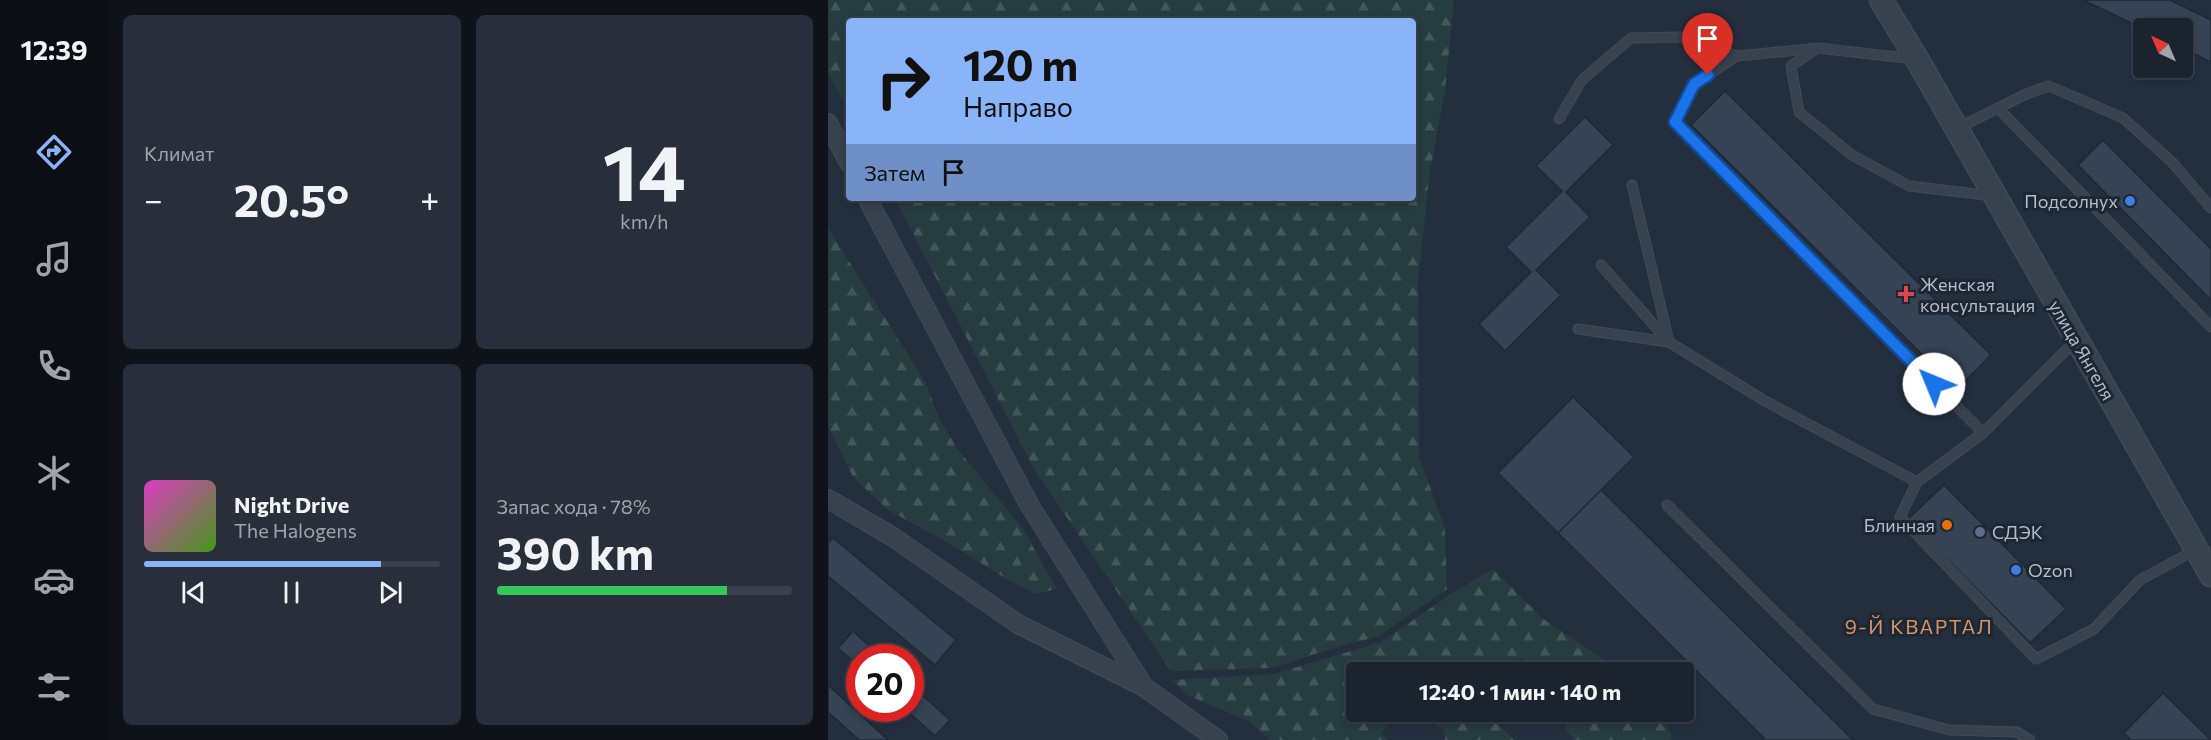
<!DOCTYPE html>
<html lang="ru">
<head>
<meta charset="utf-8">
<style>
	:root { --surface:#1b232e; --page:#282f3a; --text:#f1f3f6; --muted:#a0a4aa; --line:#39404a; --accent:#8ab4f8 }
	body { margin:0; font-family:Commissioner,sans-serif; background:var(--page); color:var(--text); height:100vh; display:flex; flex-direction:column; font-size:22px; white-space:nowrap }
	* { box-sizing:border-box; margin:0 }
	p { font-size:20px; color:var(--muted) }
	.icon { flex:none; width:33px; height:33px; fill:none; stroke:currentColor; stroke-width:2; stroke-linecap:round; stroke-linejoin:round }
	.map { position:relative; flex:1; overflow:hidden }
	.panel { display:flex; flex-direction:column; gap:15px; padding:15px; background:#0f1319; width:720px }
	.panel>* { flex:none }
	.banner { position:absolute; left:18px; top:18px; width:570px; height:183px; border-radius:6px; box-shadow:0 3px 9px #0003,0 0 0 2px var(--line); background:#8ab4f8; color:#111; overflow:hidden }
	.needle { width:39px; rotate:316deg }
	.controls { position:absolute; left:1305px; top:18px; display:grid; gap:12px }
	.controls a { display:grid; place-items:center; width:60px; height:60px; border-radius:6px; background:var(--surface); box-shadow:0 3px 9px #0003,0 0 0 2px var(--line); font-size:30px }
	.speed { position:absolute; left:18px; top:644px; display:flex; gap:12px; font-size:30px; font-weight:700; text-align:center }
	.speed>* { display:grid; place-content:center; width:78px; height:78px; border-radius:50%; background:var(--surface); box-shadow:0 3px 9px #0003,0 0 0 2px var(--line); line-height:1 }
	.speed .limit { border:9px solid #d22; background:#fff; color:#111 }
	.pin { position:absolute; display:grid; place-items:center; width:51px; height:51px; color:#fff; margin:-62px -26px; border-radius:50% 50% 50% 0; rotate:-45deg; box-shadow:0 0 6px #0007 }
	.pin .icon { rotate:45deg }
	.me { position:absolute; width:66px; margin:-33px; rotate:315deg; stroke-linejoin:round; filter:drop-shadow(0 0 4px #0008) }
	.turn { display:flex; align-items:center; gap:21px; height:126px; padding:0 18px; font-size:27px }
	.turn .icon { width:78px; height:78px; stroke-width:2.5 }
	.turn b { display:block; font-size:42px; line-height:51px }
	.then { display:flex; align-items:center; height:57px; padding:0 18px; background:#0003; gap:12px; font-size:22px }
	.big { font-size:45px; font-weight:700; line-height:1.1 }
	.panel .widget { flex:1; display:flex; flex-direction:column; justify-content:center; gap:9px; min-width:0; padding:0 21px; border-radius:9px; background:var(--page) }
	.panel .dial { align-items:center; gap:0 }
	.dial b { font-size:78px; line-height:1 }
	.song { display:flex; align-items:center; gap:18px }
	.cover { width:72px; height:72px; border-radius:9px; background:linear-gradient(135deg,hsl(310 70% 55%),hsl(100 70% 35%)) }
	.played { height:6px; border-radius:3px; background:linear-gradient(90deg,var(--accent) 80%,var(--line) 80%) }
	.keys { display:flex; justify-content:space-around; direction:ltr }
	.heat { display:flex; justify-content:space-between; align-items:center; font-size:33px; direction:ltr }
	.charge { height:9px; border-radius:4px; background:linear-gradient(90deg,#34c759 78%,var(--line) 0) }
	.panel .tiles { flex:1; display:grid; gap:15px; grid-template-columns:repeat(2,1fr) }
	.trip { position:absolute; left:518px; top:662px; width:348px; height:60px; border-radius:6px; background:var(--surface); box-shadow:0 3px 9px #0003,0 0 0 2px var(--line); font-weight:700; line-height:60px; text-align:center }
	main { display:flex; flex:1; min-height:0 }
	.menu { display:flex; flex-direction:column; width:108px; justify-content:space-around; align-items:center; background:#0b0e12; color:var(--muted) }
	.menu .icon { width:42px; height:42px }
	.menu .selected { color:var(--accent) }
	.menu b { font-size:27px; color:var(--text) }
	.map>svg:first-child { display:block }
	.forest { fill:url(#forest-firs) }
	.building { fill:#364354; stroke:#1f2835; stroke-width:1.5 }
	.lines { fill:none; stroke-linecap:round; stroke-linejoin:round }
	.service-casing { stroke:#414a57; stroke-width:11 }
	.minor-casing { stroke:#414a57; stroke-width:20 }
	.tertiary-casing { stroke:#414a57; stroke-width:25 }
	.service { stroke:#38414e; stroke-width:9 }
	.minor { stroke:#38414e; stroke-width:18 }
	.tertiary { stroke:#38414e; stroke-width:22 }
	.route-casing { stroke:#114b97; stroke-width:15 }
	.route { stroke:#1a73e8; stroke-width:10 }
	.shop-dot { fill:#3f7fe0; stroke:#1d2633; stroke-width:2 }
	.health-dot { fill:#e0444e; stroke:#1d2633; stroke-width:2 }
	.food-dot { fill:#e8710a; stroke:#1d2633; stroke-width:2 }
	.service-dot { fill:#5c6f8a; stroke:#1d2633; stroke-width:2 }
	.labels { text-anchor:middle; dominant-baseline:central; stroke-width:6; stroke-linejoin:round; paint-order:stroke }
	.poi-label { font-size:18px; fill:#b4bcc9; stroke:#1d2633; text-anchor:start }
	.street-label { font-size:18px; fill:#b4bcc9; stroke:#1d2633 }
	.neighbourhood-label { font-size:20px; letter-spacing:1.5px; fill:#d59563; stroke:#1d2633 }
</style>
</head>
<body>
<main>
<nav class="menu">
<b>12:39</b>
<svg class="icon selected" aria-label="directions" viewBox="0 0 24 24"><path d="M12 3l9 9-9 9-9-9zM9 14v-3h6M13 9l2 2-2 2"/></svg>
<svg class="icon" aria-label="music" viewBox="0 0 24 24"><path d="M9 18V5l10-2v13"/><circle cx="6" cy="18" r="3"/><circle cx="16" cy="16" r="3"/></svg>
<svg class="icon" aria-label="phone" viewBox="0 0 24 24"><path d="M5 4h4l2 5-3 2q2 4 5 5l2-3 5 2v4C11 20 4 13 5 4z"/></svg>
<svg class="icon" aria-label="climate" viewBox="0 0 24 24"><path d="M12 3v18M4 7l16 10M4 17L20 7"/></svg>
<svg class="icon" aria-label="car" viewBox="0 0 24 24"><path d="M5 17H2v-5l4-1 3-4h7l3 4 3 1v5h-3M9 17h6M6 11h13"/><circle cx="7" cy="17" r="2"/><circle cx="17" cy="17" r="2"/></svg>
<svg class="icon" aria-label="filters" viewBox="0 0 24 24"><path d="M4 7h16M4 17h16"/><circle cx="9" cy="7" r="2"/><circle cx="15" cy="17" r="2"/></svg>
</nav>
<section class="panel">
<div class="tiles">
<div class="widget"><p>Климат</p>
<div class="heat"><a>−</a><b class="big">20.5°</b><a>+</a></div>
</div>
<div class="widget dial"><b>14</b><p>km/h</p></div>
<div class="widget">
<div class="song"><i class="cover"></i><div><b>Night Drive</b><p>The Halogens</p></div></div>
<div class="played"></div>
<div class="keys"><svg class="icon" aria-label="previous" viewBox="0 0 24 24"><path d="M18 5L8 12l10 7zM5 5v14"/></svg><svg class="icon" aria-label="pause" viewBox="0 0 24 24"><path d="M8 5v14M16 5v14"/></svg><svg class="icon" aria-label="next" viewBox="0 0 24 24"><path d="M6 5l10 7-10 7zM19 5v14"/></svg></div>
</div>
<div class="widget"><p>Запас хода · 78%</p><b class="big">390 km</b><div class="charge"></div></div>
</div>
</section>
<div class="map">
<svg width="1383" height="740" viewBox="0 0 1383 740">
	<defs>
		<pattern id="forest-firs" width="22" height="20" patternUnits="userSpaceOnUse" patternTransform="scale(1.5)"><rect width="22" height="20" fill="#263c3f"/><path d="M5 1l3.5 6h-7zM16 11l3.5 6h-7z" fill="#435659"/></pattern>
	</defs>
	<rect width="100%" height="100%" fill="#242f3e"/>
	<!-- forest -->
	<path class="forest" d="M0 0H626L617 90 601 177 590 282 591 456 617 529 619 589 551 636 502 649 444 668 343 671 206 469 67 198H585V21H21V112L0 72Z
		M0 228 98 383 108 412 128 447 195 529 229 589 208 594 182 581 117 541 62 511 26 479 0 426Z
		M665 569 714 618 794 672H709L693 658 667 672H528V711H657L686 740H617L616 730 596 717 561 724 553 733 560 740H442L420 721 359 695 345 680 446 674 553 642 623 594Z
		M735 711H833L844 738 843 740H746L739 731Z"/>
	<!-- building -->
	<path class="building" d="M1255 0H1342L1383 20V62L1354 48V28L1316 29Z
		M897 91 1163 355 1129 389 863 125Z
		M757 117 785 145 738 192 762 217 708 270 733 295 677 351 651 324 703 272 678 247 734 191 708 166Z
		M1275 140 1383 249V300L1250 165Z
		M745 397 806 457 730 533 670 473Z
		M1116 485 1238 609 1202 643 1080 519Z
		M773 490 1025 740H938L730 533Z
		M5 538 128 640 107 665 0 576V543Z
		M25 631 53 657H32V667L10 648Z
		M82 684 122 720 107 736 76 708H82Z
		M0 685 60 740H31L0 712Z
		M1335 693 1383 740H1303L1296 733Z"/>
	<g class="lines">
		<defs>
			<path id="service" d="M988 49 963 66 971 112 1024 155 1081 186 1166 196
				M909 56 866 84 847 122 1155 433 1248 340
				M1170 108 1383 327
				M731 119 754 80 803 38 853 37 909 56 990 48 1086 59
				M1128 129 1198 94 1221 86 1295 118 1344 162 1383 208
				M773 265 841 342 804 185
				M750 329 841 342 937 401 1089 482 1155 433
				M1089 482 1072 517 1208 659 1266 629 1312 580 1369 549
				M839 505 1045 709 1121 730 1189 732 1202 740"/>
			<path id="minor" d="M0 123 21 163
				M39 198 202 506 316 687
				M0 499 65 537 190 624 316 687 390 740"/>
			<path id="tertiary" d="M1053 0 1089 59 1383 575"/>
		</defs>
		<!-- service casing -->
		<use href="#service" class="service-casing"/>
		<!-- minor casing -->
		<use href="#minor" class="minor-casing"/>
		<!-- tertiary casing -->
		<use href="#tertiary" class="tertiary-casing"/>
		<!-- service -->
		<use href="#service" class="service"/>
		<!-- minor -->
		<use href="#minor" class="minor"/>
		<!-- tertiary -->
		<use href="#tertiary" class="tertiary"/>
	</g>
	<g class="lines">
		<defs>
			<path id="route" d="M880 75 866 84 847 122 1106 384"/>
		</defs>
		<!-- route casing -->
		<use href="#route" class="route-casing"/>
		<!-- route -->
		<use href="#route" class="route"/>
	</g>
	<!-- markers -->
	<g class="shop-dot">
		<circle cx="1302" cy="201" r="6"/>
		<circle cx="1188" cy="570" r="6"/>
	</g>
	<path class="health-dot" d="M1075 285h6v6h6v6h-6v6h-6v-6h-6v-6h6z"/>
	<circle class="food-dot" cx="1119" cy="525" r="6"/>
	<circle class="service-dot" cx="1152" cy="532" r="6"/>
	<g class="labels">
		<!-- poi labels -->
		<g class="poi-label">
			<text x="1290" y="201" text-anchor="end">Подсолнух</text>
			<text x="1092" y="284">Женская<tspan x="1092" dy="21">консультация</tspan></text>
			<text x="1107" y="525" text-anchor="end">Блинная</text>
			<text x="1164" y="532">СДЭК</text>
			<text x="1200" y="570">Ozon</text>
		</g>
		<!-- street labels -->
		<g class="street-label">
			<text transform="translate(1254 350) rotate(60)">улица Янгеля</text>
		</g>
		<!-- neighbourhood labels -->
		<g class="neighbourhood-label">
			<text x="1091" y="626">9-Й КВАРТАЛ</text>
		</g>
	</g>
</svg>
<div class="controls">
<a><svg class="needle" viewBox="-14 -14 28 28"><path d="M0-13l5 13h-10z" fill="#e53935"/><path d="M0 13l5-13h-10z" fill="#a0a4aa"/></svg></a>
</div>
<div class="speed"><div class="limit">20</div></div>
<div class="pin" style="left:880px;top:75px;background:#d93025"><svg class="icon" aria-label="arrive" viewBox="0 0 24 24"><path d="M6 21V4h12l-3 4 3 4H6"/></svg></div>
<svg class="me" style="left:1106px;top:384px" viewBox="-20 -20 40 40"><circle r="19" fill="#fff"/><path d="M0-13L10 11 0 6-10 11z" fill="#1a73e8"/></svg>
<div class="trip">12:40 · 1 мин · 140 m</div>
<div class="banner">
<div class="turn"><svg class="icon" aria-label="right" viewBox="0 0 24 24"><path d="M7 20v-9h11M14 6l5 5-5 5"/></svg><div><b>120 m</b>Направо</div></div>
<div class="then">Затем<svg class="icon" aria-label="arrive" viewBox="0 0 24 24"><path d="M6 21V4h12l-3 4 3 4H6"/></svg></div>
</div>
</div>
</main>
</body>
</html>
